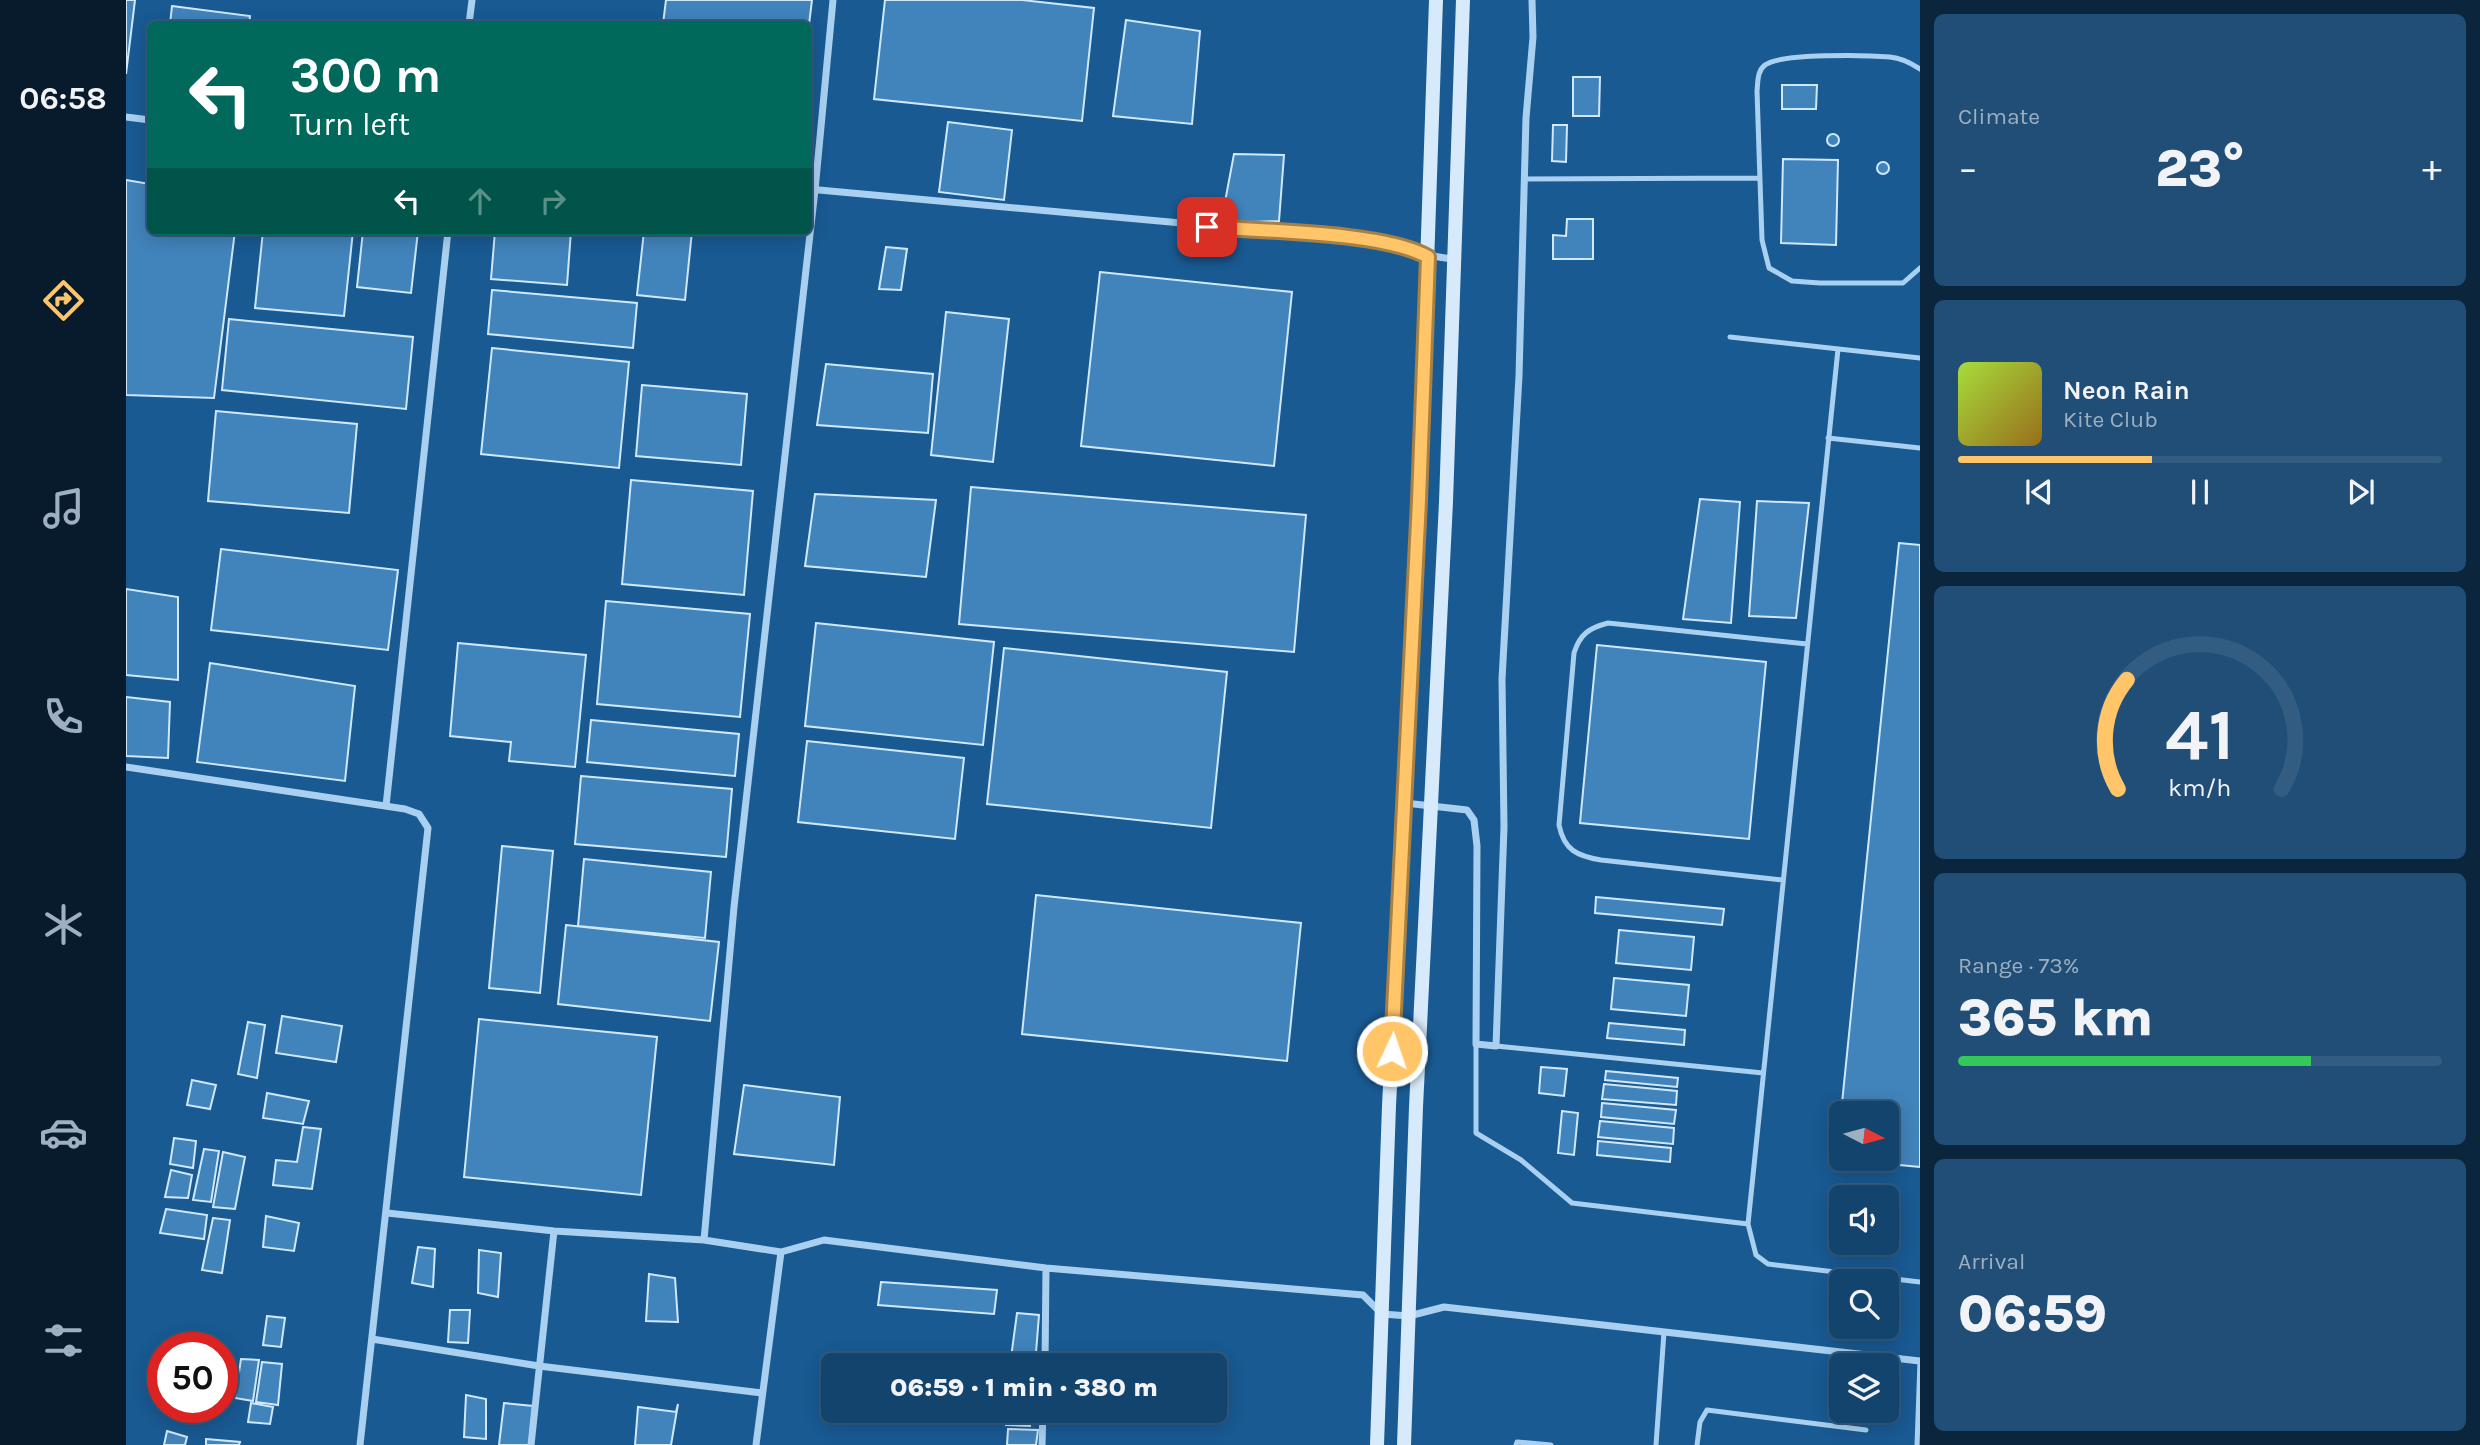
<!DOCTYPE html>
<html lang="en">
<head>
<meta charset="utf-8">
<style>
	:root { --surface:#13446e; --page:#204e76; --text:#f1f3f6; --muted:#9db0c2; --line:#325c81; --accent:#ffc568 }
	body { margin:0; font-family:Karla,sans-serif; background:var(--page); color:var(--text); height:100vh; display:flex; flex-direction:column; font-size:26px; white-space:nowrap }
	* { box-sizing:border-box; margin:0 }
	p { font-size:23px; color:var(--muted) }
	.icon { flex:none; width:38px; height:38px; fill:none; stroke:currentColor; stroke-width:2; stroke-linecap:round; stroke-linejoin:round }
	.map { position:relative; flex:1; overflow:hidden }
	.details { display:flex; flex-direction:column; gap:14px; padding:14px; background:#0a253c; width:560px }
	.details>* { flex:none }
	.guide { position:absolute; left:21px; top:21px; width:665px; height:214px; border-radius:10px; box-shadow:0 4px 18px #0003,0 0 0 2px var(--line); background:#00695c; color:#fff; overflow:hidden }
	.needle { width:46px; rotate:96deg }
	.controls { position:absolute; left:1703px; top:1101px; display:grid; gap:14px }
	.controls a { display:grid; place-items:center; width:70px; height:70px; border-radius:10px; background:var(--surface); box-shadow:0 4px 18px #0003,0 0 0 2px var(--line); font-size:35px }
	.speed { position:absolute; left:21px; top:1332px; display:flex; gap:14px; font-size:35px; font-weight:700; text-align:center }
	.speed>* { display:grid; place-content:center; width:91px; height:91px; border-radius:50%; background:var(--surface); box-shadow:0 4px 18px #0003,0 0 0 2px var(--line); line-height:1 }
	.speed .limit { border:10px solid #d22; background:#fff; color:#111 }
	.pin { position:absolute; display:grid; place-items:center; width:60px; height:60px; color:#fff; margin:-30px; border-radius:14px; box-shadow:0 4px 10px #0006 }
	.me { position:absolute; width:77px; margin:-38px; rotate:3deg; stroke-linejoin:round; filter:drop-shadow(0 0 5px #0008) }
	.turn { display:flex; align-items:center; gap:24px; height:147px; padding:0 28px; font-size:32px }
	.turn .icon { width:91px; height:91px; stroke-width:2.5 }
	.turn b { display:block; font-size:49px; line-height:60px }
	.lanes { display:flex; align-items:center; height:66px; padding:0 28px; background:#0003; justify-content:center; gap:35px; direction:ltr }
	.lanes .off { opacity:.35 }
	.big { font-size:52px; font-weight:800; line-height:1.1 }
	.details .tile { flex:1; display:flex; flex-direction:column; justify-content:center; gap:10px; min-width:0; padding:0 24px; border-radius:10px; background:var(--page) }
	.details .dial { align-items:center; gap:0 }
	.dial svg { height:182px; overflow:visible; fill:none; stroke:var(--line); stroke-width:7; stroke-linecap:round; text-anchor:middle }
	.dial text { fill:var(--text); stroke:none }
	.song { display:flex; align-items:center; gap:21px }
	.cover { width:84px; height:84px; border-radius:10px; background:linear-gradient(135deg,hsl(80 70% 55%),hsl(40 70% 35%)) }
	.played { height:7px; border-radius:4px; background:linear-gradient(90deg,var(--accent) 40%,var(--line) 40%) }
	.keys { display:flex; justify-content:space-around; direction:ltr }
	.heat { display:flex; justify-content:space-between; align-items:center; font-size:38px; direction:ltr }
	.charge { height:10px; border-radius:5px; background:linear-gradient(90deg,#34c759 73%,var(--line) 0) }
	.trip { position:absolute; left:695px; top:1353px; width:406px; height:70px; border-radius:10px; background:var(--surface); box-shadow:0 4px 18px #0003,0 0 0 2px var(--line); font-weight:800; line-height:70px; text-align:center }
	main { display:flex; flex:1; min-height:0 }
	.menu { display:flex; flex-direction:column; width:126px; justify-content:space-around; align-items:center; background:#081b2c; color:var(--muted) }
	.menu .icon { width:49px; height:49px }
	.menu .selected { color:var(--accent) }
	.menu b { font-size:32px; color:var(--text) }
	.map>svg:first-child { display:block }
	.building { fill:#4183bb; stroke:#d0e8fb; stroke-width:2 }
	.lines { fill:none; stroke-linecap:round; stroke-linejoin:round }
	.service { stroke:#a9d0f0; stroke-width:5 }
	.minor { stroke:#a9d0f0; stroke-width:7 }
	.secondary { stroke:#d7eafb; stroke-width:14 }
	.route-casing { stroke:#a68044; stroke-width:18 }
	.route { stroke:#ffc568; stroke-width:12 }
</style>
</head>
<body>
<main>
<nav class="menu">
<b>06:58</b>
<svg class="icon selected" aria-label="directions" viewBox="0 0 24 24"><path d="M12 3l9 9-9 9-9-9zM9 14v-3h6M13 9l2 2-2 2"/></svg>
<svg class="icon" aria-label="music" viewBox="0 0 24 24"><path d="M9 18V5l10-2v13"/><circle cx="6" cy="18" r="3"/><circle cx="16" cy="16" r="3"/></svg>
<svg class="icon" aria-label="phone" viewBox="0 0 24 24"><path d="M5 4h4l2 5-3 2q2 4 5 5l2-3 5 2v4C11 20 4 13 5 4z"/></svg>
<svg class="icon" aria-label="climate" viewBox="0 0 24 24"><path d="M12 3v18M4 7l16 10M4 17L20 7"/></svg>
<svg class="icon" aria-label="car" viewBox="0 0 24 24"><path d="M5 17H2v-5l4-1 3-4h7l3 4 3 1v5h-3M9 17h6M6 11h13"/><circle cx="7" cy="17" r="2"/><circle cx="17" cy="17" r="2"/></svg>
<svg class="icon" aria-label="filters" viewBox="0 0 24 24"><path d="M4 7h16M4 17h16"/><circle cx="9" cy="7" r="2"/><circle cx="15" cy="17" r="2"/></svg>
</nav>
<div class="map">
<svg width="1794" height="1445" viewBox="0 0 1794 1445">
	<rect width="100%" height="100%" fill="#195a93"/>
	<!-- building -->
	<path class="building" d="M0 0H9L0 74Z
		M540 0H686L682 33V24H537Z
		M759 0H896L968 8 956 121 748 99Z
		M46 6 124 16 123 24H44Z
		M1000 20 1074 31 1066 124 987 116Z
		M1447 77H1474L1473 116H1447Z
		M1656 85H1691L1690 109H1656Z
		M822 122 886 130 878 200 813 192Z
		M1427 125H1441L1440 162 1426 161Z
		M1701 140a6 6 0 1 1 12 0a6 6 0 1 1-12 0Z
		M1108 154 1158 155 1153 221 1095 223Z
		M1657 159 1712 160 1710 245 1655 243Z
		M1751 168a6 6 0 1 1 12 0a6 6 0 1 1-12 0Z
		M0 180 24 184V231H109L88 398 0 395Z
		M1441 219H1467V259H1427V235L1440 236Z
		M137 231H227L218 316 129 308Z
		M237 231H292L285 293 231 287Z
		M369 231H445L441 285 365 279Z
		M518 231H566L559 300 511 295Z
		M760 247 781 249 775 290 753 289Z
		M974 272 1166 292 1148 466 955 446Z
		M366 290 511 303 507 348 362 334Z
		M820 312 883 319 867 462 805 455Z
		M103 319 287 337 280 409 96 390Z
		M366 348 503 362 493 468 355 454Z
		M700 364 807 374 802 433 691 425Z
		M516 385 621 394 615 465 510 456Z
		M90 411 231 424 223 513 82 501Z
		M505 480 627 491 618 595 496 584Z
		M845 487 1180 515 1168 652 833 624Z
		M689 494 810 500 800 577 679 566Z
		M1574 499 1614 502 1605 623 1557 619Z
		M1631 501 1683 503 1670 618 1623 616Z
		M1773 543 1794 545V1167L1711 1159 1715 1117V1158H1760V1113H1715Z
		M95 549 272 570 262 650 85 630Z
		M0 589 52 597V680L0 675Z
		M480 601 624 614 614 717 471 704Z
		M690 623 868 642 857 745 679 726Z
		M332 643 460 655 449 767 383 761 385 742 324 736Z
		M1471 645 1640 662 1623 839 1454 823Z
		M878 648 1101 672 1085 828 861 804Z
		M84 663 229 686 219 781 71 762Z
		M0 697 44 702 42 758 0 756Z
		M465 720 613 734 609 776 461 762Z
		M681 741 838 758 829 839 672 822Z
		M455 776 606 789 600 857 449 844Z
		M376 846 427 851 414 993 363 988Z
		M458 859 585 872 579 938 452 926Z
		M910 895 1175 923 1161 1061 896 1034Z
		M1470 897 1598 909 1596 925 1469 913Z
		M440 925 593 942 584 1021 432 1004Z
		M1493 930 1568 937 1565 970 1490 963Z
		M1488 978 1563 985 1560 1016 1485 1009Z
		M156 1016 216 1026 210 1062 150 1053Z
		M353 1019 531 1037 515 1195 338 1177Z
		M122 1022 139 1025 131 1078 112 1074Z
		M1483 1023 1559 1030 1558 1045 1481 1038Z
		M1415 1067 1441 1069 1438 1096 1413 1093Z
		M1480 1071 1552 1078 1551 1087 1479 1080Z
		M66 1080 90 1085 84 1109 61 1105Z
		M1478 1084 1551 1091 1550 1105 1476 1099Z
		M618 1085 714 1097 708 1165 608 1154Z
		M141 1093 183 1101 177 1124 137 1118Z
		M1476 1103 1550 1110 1548 1124 1475 1117Z
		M1436 1111 1452 1113 1448 1155 1432 1153Z
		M1474 1121 1548 1128 1547 1144 1472 1137Z
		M177 1127 195 1129 186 1189 147 1185 150 1160 171 1162Z
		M48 1138 70 1141 67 1168 44 1164Z
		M1472 1141 1545 1148 1544 1162 1471 1155Z
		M78 1149 93 1151 85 1202 67 1200Z
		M97 1152 119 1157 109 1209 87 1207Z
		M45 1170 66 1175 62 1198 39 1197Z
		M40 1209 81 1215 78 1239 34 1233Z
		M140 1216 173 1223 168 1251 137 1247Z
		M87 1218 104 1220 96 1273 76 1270Z
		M292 1247 309 1249 307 1287 286 1283Z
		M353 1250 375 1253 372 1297 352 1293Z
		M523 1274 549 1278 552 1322 520 1321Z
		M755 1282 871 1290 868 1314 752 1305Z
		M324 1310H344L342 1343 322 1342Z
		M891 1313 913 1315 909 1365H884Z
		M141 1316 159 1318 155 1347 137 1345Z
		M115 1359 133 1360 127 1401 109 1398Z
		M136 1362 156 1364 152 1405 130 1402Z
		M340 1395 360 1399V1439L338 1437Z
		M125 1403 147 1407 144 1424 122 1422Z
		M378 1403 407 1406 403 1445H373Z
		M552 1404 545 1445H509L512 1407 550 1412Z
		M882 1410H905L904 1426 880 1425Z
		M882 1429 912 1430 910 1445H881Z
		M41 1431 61 1437 59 1445H38Z
		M80 1439 114 1442 113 1445H80Z"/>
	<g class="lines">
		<!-- service -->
		<path class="service" d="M1794 69C1785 63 1775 58 1764 57 1741 55 1655 53 1639 65 1631 71 1632 82 1631 91L1636 240 1643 268 1666 281 1694 283H1777L1794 268
			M1399 179 1633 178
			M1604 337 1794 358
			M1712 349 1622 1224 1630 1255 1642 1264 1794 1282
			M1702 438 1794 448
			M1657 880 1475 860C1451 856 1438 850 1433 825L1448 653C1454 634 1463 628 1482 623L1681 644
			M1350 1044V1133L1395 1160 1446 1203 1622 1224
			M1370 1046 1637 1073
			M1390 1445 1391 1442 1425 1445
			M1530 1445 1538 1332
			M1571 1445 1574 1422 1581 1410 1740 1430
			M1791 1445 1794 1361"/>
		<!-- minor -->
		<path class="minor" d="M343 24 346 0
			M0 117 24 120
			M682 189 1241 240C1270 246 1299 257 1328 259
			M0 767 279 809 293 814 302 828 234 1445
			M1279 803 1341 810 1348 820 1351 846 1350 1044 1370 1046 1378 827 1376 679 1393 376 1400 118 1407 37 1406 0
			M260 806 322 231
			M261 1213 428 1231 578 1240 655 1252 698 1240 920 1268 1237 1295 1256 1314 1283 1316 1318 1307 1794 1361
			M578 1240 608 907 689 190 707 0
			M246 1339 413 1366 636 1393
			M919 1365 920 1268
			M405 1445 428 1231
			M630 1445 655 1252
			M916 1445 917 1410"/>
		<!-- secondary -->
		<path class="secondary" d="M1251 1445 1263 1106 1293 500 1310 0
			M1278 1445 1290 1107 1320 502 1337 0"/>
	</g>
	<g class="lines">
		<defs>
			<path id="route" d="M1081 227C1135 231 1260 232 1302 257L1293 500 1266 1051"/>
		</defs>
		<!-- route casing -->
		<use href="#route" class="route-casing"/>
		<!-- route -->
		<use href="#route" class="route"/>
	</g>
</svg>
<div class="controls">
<a><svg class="needle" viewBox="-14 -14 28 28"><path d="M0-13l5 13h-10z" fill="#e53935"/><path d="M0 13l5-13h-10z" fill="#9db0c2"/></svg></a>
<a><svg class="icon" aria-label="sound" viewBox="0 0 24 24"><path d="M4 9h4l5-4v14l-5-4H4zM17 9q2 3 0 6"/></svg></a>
<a><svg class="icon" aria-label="search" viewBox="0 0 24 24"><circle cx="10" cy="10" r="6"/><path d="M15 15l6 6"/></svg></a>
<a><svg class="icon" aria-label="layers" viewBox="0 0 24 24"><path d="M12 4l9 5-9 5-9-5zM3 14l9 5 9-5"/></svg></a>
</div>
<div class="speed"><div class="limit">50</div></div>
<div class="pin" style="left:1081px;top:227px;background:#d93025"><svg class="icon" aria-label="arrive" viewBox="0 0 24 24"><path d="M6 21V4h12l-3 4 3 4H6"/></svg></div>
<svg class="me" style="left:1266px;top:1051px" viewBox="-20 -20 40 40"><circle r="17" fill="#ffc568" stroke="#fff" stroke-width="3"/><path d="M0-11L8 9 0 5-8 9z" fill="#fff"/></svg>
<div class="trip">06:59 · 1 min · 380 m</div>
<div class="guide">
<div class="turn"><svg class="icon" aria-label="left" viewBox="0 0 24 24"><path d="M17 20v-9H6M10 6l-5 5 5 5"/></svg><div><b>300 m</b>Turn left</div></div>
<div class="lanes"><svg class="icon" aria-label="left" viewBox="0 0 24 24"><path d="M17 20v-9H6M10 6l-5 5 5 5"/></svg><svg class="icon off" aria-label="ahead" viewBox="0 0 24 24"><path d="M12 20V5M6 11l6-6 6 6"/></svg><svg class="icon off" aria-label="right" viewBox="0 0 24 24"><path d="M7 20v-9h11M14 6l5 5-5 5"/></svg></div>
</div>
</div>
<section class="details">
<div class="tile"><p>Climate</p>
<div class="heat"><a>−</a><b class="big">23°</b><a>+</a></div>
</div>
<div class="tile">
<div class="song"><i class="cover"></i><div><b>Neon Rain</b><p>Kite Club</p></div></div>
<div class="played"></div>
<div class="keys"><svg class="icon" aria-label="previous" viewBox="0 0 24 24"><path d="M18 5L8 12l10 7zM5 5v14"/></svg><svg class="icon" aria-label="pause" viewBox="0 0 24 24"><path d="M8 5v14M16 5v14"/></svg><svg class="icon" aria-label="next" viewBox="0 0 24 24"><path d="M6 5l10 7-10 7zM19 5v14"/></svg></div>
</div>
<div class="tile dial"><svg viewBox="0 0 100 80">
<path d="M14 69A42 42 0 1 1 86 69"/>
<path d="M14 69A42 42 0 0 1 18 21" stroke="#ffc568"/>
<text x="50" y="56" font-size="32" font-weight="700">41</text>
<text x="50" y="72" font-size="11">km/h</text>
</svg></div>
<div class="tile"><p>Range · 73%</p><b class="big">365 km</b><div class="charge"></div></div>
<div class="tile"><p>Arrival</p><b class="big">06:59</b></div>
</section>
</main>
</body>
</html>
